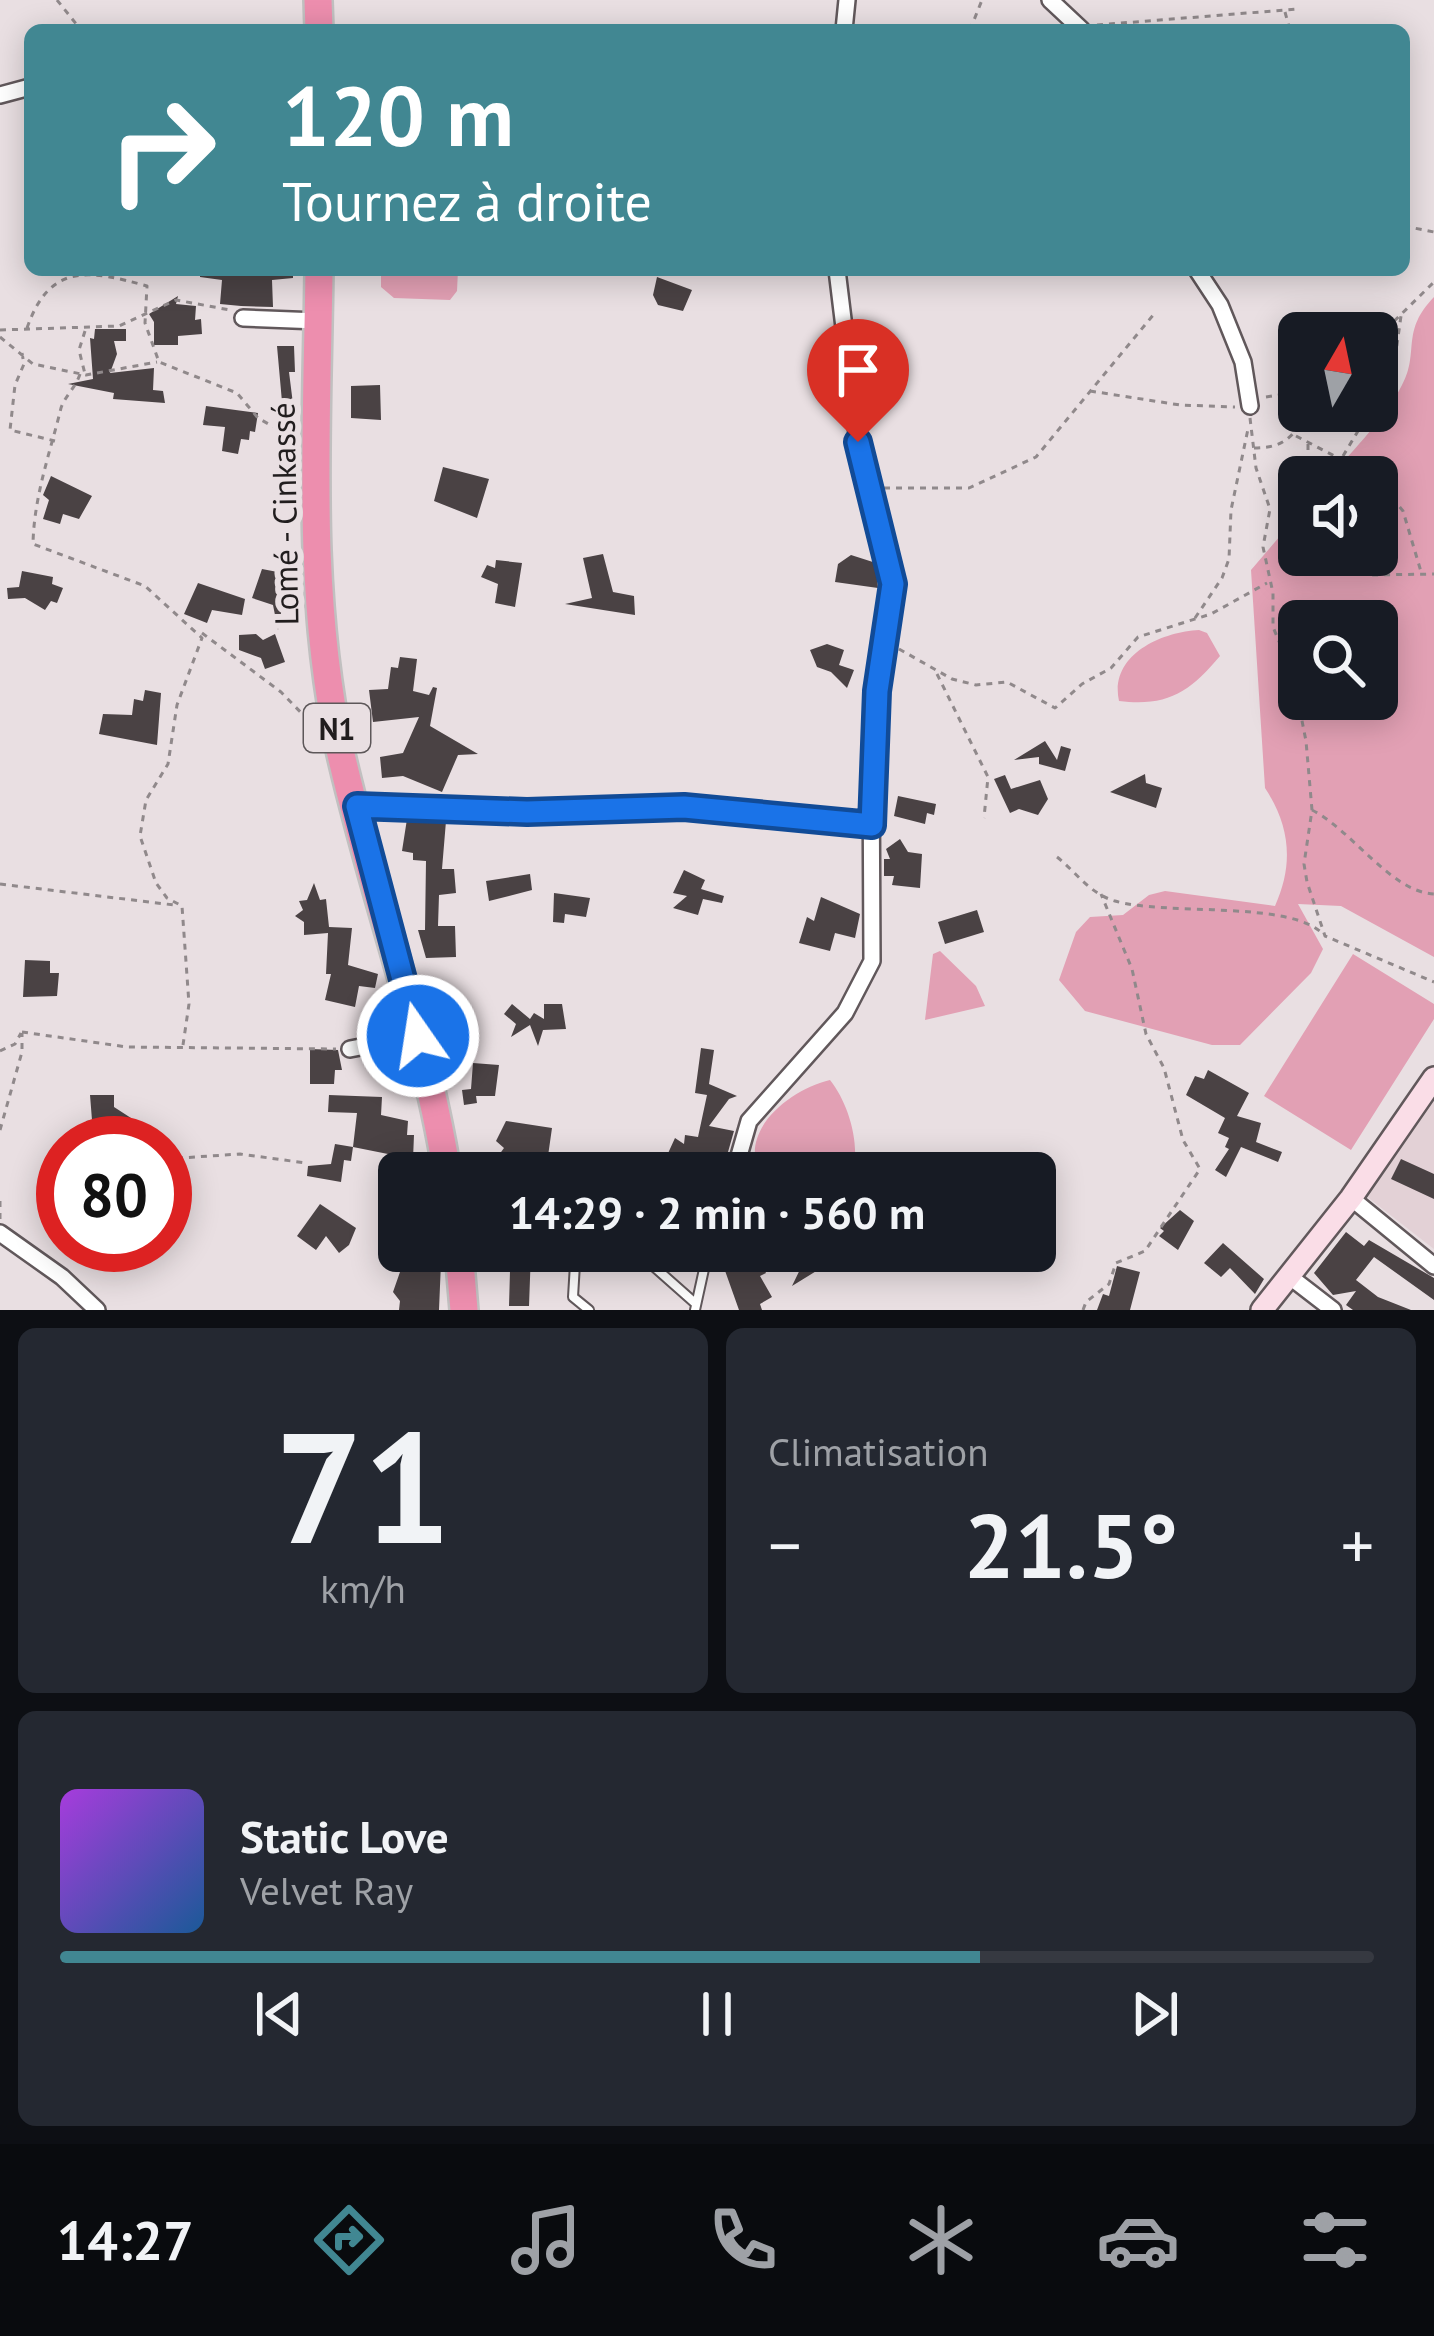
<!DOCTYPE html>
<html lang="fr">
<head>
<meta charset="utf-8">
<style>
	:root { --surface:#171b24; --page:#242831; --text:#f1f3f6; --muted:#9ea1a6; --line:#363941; --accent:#418792 }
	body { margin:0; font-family:"PT Sans",sans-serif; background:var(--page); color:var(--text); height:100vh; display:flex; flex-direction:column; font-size:45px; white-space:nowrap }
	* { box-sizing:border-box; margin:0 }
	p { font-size:39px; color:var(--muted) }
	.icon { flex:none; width:66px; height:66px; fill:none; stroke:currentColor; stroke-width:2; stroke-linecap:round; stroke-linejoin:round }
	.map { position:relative; height:1310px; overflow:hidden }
	.side { display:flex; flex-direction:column; gap:18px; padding:18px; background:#0d0f14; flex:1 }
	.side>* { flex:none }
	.hud { position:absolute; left:24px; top:24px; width:1386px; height:252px; border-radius:18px; box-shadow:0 6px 30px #0003; background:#418792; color:#fff; overflow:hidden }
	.needle { width:78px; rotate:9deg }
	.tools { position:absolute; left:1278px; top:312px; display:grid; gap:24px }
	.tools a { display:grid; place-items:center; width:120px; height:120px; border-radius:18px; background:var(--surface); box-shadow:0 6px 30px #0003; font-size:60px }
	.speed { position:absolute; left:36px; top:1116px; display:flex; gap:24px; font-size:60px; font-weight:700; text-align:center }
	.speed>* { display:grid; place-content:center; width:156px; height:156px; border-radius:50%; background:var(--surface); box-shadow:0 6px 30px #0003; line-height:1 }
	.speed .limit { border:18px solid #d22; background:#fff; color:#111 }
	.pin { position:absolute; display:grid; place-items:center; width:102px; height:102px; color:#fff; margin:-123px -51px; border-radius:50% 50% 50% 0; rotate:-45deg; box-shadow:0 0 12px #0007 }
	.pin .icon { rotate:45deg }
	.me { position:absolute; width:132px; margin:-66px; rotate:347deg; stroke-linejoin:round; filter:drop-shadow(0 0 9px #0008) }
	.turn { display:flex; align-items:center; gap:42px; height:252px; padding:0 60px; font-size:54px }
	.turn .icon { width:156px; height:156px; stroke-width:2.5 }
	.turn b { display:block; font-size:84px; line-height:102px }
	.big { font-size:90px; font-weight:600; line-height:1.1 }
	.side .card { flex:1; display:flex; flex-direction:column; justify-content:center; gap:18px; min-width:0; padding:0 42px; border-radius:18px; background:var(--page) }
	.side .dial { align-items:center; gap:0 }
	.dial b { font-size:156px; line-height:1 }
	.song { display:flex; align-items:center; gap:36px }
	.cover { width:144px; height:144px; border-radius:18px; background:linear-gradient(135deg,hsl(280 70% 55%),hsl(210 70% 35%)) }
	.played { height:12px; border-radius:6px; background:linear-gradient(90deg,var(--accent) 70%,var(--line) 70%) }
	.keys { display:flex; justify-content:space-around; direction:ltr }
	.heat { display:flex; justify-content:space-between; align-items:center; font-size:66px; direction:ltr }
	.side .tiles { flex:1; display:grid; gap:18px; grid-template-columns:1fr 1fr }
	.card:last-child { grid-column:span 2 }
	.trip { position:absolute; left:378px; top:1152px; width:678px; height:120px; border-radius:18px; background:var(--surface); box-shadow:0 6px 30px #0003; font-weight:600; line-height:120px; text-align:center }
	.dock { display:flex; height:192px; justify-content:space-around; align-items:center; background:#090b0e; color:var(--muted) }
	.dock .icon { width:84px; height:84px }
	.dock .selected { color:var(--accent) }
	.dock b { font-size:54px; color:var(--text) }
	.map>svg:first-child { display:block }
	.built { fill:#e3d1d6 }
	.green { fill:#e2a0b4; fill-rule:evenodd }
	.building { fill:#4a4244 }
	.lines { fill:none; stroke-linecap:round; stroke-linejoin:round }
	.lane-casing { stroke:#61585b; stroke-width:12 }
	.street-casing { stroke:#61585b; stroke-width:20 }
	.secondary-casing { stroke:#61585b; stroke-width:26 }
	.highway-casing { stroke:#c1c0c0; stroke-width:32 }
	.path { stroke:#90898b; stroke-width:3; stroke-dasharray:6 6; stroke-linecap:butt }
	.lane { stroke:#fff; stroke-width:8 }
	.street { stroke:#fff; stroke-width:15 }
	.secondary { stroke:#fadde7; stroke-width:21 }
	.highway { stroke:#ed8eae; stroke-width:27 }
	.route-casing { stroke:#114b97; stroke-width:30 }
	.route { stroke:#1a73e8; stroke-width:21 }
	.labels { text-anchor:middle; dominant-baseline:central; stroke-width:12; stroke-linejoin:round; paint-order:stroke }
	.shield { fill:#e9dfe2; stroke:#5d5759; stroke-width:3 }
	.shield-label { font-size:30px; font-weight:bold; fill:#211d1e }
	.street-label { font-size:33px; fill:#211d1e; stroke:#e9dfe2 }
</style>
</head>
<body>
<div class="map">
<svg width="1434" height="1310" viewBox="0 0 1434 1310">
	<rect width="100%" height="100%" fill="#e9dfe2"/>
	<!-- built -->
	<path class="built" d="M1434 1100V1249L1366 1196Z"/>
	<!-- green -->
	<path class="green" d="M381 270H458L457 291 450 300 394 298 381 287Z
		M1434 297V957L1341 906 1298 904 1323 949 1311 973 1240 1045H1212L1085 1011 1059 980 1076 932 1090 917 1123 915 1149 895 1165 891 1275 906C1294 864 1290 826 1265 788L1251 570 1299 514V555H1377V477H1330C1355 448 1385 418 1402 385 1420 352 1400 332 1434 297ZM1299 621H1377V699H1299Z
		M1199 630 1207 633 1220 656C1190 692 1167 707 1119 701 1109 656 1160 632 1199 630Z
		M940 951 976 986 985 1006 925 1020 933 954Z
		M1353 954 1434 1004V1019L1351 1150 1264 1096Z
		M830 1080C847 1101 859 1139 854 1166L845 1173H760C738 1130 791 1089 830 1080Z"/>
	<!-- building -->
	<path class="building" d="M200 270H293V278L272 280 273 307 241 306 220 304 222 280 200 277Z
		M657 277 692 290 683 311 658 305 653 295Z
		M178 296 176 304 196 306 195 320 201 319 202 334 178 336V345H154V322L149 314Z
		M95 329H126V341H114L117 354 110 373 154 368 153 390 163 391 165 403 113 399 114 393 68 384 93 379 90 338 94 339Z
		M277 346H294L295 372H289L294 412 283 413Z
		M380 385 381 420 351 418V386Z
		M206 406 258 413 255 432 250 431 249 440 241 439 238 454 222 451 225 427 203 425Z
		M443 467 489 479 477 518 434 501Z
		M51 476 92 496 79 519 63 514 60 524 43 519 49 500 43 495Z
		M603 554 613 592 634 596 635 615 565 604 592 598 583 558Z
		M851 555 876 563 878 588 835 582 838 564Z
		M496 560 522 563 515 607 495 603 498 584 481 577 487 565 495 568Z
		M262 569 288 574 278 630 273 605 252 598Z
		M22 571 53 577 52 584 63 588 57 603 51 601 45 610 25 598 8 599 7 588 19 587Z
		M198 583 245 599 242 615 212 610 207 623 184 614Z
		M256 634 263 640 275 634 285 662 265 669 261 658 239 650V635Z
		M827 644 844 650 839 665 854 670 847 688 831 672 817 667 810 650Z
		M400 657 417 659 413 691 429 695 433 687 437 688 430 726 478 754 458 755 442 792 403 776 382 778 380 757 403 753 419 717 373 722 369 690 388 689 391 667 398 668Z
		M145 690 161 693 157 745 99 734 103 714 132 715 134 699 143 701Z
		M1045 741 1057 760 1061 746 1071 749 1065 771 1039 764V757L1014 760Z
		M1145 774 1146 783 1162 788 1156 808 1110 792Z
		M1005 775 1011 789 1040 780 1048 799 1038 815 1019 809 1010 813 994 779Z
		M898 796 936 804 934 815 927 813 925 824 894 816Z
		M407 819 446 821 442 869H454L456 893 439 895 438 926H455L456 957 426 958 418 930H425L426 861 413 860V853L402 851Z
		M900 839 908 852 922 854 920 888 892 885 894 876H884V859H890L886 849Z
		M684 870 705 880 701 889 724 896 722 903 703 899 698 915 673 908 687 896 673 893Z
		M530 874 532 890 489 901 486 881Z
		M314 883 320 900 326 899 329 927 352 928 348 965 378 974 375 988 359 986 355 1007 325 1000 331 974H326L328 933 304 935V922L295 916 303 910 299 901 307 900Z
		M554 893 590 898 586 917 565 914 564 923 553 922Z
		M821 897 860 914 855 938 835 933 830 951 799 943 807 917 814 921Z
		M977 910 984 932 945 944 938 922Z
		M25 960 50 961V973H59L57 996 23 997Z
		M512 1004 530 1019 534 1013 544 1019V1004H562L566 1029 543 1030 538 1046 530 1025 511 1037 516 1024 504 1014Z
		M701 1048 714 1050 709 1084 737 1096 729 1099 709 1126 734 1131 722 1173H659L675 1138 684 1144 685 1135 698 1137 707 1095 695 1093Z
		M310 1049 338 1050 342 1070H335L334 1084H310Z
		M473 1063 499 1065 495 1096H476L477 1103 464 1105 462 1090 471 1089Z
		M1208 1070 1249 1093 1237 1116 1261 1123 1256 1142 1282 1152 1278 1162 1241 1147 1226 1177 1215 1170 1229 1149 1225 1147 1229 1138 1218 1133 1225 1118 1186 1095 1195 1076 1204 1079Z
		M90 1095H114V1107L131 1118 97 1119 101 1135 90 1138 86 1121 92 1120Z
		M329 1095 382 1097 381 1115 408 1121 407 1135H414L413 1159 353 1147 351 1161 344 1160 341 1182 307 1176 308 1166 331 1164 335 1144 353 1147 357 1113 328 1112Z
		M506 1121 552 1128 548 1156 534 1155 529 1173 514 1172 496 1159 504 1148 496 1141Z
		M1401 1159 1434 1174V1199L1391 1179Z
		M320 1204 356 1228 349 1245 339 1253 326 1236 316 1250 297 1236Z
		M1180 1210 1194 1221 1178 1250 1159 1236 1164 1231 1160 1228Z
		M1346 1232 1364 1246 1369 1240 1434 1278V1300L1374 1257 1356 1280 1378 1297 1411 1310H1353L1346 1305 1356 1291 1333 1295 1314 1273Z
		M1223 1243 1264 1279 1255 1294 1230 1268 1221 1277 1204 1263Z
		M407 1251 432 1253V1260L441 1262 439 1310H399L400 1301 393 1292 400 1272 393 1270 397 1254 407 1257Z
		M496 1251H531L529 1306H509L510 1271 497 1269Z
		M718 1251H756L766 1273 760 1276 772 1297 760 1304 762 1310H739Z
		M778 1251H829L839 1257 792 1286 809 1251 784 1264Z
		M1117 1266 1140 1272 1130 1310H1097L1103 1294 1109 1296Z"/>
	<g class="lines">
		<defs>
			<path id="lane" d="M589 1310 573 1297 575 1264 643 1257 695 1303
				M695 1310 708 1251"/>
			<path id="street" d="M1050 0 1082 30
				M844 30 847 0
				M0 95 30 87
				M1197 270 1220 305 1243 362 1250 406
				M243 318 318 321
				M357 806 527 811 684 807 871 825
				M350 1049 418 1036
				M734 1173 749 1121 845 1013 872 961 871 755 893 584 858 442 837 270
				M1351 1198 1434 1266
				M0 1233 62 1277 97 1310
				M1289 1276 1333 1310"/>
			<path id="secondary" d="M1262 1310 1351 1198 1434 1078"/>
			<path id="highway" d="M318 0 319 30
				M319 270C317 431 306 592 340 750 372 892 424 1029 447 1173
				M459 1251 464 1310"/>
		</defs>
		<!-- lane casing -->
		<use href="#lane" class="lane-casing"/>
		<!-- street casing -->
		<use href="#street" class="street-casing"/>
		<!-- secondary casing -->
		<use href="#secondary" class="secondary-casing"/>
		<!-- highway casing -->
		<use href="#highway" class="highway-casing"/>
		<!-- path -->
		<path class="path" d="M57 0 81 30
			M1285 12 1290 30
			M1097 25 1298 9
			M970 30 982 0
			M1404 226 1434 232
			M27 328C50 262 89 270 147 286L145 323 159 362 237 393 258 418 295 439
			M0 330 119 326 176 300 230 310
			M85 331 79 350 85 374
			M0 337 33 364 86 375 157 362
			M1377 338 1434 282
			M22 353 24 364 15 385 10 430 55 441
			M80 374C76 387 65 396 61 408 50 453 34 496 33 544L145 586 202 638 177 705 168 764 146 800 140 836 156 883 167 898 182 906 189 1004 183 1045
			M1090 391 1180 405 1235 407
			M1266 397 1299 392
			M1377 402 1394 366 1401 316
			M1250 418 1256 468 1270 509 1263 547 1273 593V627L1293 675 1306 741 1312 810 1304 864 1307 882 1325 936 1434 982
			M1296 436 1375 477
			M1308 444V477
			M1254 448C1285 448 1294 436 1308 411
			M1343 456 1370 411
			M1377 479 1403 511 1422 575
			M884 488H969L1036 457 1154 314
			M1342 555 1373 575 1434 574
			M1195 618 1222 578 1229 559 1231 510 1248 429
			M202 633 281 692 314 726
			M899 649 952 679 976 685 1007 682 1055 708 1082 684 1111 668 1138 637 1211 614 1267 583
			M937 674 988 777 984 818
			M1312 810C1353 831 1391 892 1434 894
			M1057 857C1076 872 1090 894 1115 901 1166 916 1290 900 1323 934
			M0 884 174 905
			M22 1032 127 1047 336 1049
			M0 1051 15 1044 21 1033
			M0 1130 22 1052V1033
			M165 1159 240 1154 306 1163
			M0 1201V1219
			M1083 1310 1086 1302 1109 1284 1116 1263 1145 1251 1200 1169 1183 1140 1164 1068 1146 1034 1132 969 1101 894"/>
		<!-- lane -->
		<use href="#lane" class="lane"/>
		<!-- street -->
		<use href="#street" class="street"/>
		<!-- secondary -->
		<use href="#secondary" class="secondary"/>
		<!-- highway -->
		<use href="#highway" class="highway"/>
	</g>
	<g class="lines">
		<defs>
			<path id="route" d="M418 1036 357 806 527 812 684 807 872 825 877 691 893 584 858 442"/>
		</defs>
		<!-- route casing -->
		<use href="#route" class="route-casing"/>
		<!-- route -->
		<use href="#route" class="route"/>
	</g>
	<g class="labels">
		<!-- shield labels -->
		<rect class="shield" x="304" y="704" width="66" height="48" rx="9"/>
		<g class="shield-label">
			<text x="337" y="728">N1</text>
		</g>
		<!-- street labels -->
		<g class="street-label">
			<text transform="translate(284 514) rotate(-91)">Lomé - Cinkassé</text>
		</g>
	</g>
</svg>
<div class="tools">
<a><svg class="needle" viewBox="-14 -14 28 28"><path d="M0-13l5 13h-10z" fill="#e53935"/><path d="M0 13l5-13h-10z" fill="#9ea1a6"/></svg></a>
<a><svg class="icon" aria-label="sound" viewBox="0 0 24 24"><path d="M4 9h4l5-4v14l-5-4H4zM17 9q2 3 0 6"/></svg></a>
<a><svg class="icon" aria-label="search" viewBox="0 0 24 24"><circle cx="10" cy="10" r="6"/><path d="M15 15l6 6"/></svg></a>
</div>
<div class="speed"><div class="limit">80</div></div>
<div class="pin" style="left:858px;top:442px;background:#d93025"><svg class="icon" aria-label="arrive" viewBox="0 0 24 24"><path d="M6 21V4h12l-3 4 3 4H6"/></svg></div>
<svg class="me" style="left:418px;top:1036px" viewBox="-20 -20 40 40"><circle r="17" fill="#1a73e8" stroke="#fff" stroke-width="3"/><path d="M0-11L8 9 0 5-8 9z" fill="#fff"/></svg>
<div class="trip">14:29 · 2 min · 560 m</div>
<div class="hud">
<div class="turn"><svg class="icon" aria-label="right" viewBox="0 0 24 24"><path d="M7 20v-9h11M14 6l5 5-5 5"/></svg><div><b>120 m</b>Tournez à droite</div></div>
</div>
</div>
<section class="side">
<div class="tiles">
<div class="card dial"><b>71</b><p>km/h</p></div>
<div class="card"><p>Climatisation</p>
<div class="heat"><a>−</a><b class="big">21.5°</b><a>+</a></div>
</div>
<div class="card">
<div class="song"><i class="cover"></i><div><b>Static Love</b><p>Velvet Ray</p></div></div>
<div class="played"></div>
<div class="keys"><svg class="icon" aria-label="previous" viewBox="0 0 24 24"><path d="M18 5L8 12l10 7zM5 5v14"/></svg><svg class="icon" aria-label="pause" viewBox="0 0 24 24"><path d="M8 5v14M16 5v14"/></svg><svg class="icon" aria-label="next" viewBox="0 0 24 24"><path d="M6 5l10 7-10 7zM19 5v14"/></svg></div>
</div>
</div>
</section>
<nav class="dock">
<b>14:27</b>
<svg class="icon selected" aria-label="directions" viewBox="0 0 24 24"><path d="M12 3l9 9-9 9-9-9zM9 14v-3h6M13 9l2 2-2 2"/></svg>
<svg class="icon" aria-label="music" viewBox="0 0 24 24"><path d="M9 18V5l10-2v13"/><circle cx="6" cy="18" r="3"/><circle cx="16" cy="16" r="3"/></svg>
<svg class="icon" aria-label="phone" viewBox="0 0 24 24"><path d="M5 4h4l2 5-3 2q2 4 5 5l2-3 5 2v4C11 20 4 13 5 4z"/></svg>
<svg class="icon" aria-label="climate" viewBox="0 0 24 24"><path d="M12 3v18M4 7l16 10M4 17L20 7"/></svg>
<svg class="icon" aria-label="car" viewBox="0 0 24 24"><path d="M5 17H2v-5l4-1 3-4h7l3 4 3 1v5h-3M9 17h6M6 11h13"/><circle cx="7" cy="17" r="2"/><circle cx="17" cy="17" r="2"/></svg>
<svg class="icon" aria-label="filters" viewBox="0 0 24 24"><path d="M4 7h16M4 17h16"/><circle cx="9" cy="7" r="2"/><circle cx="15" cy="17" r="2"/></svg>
</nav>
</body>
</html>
